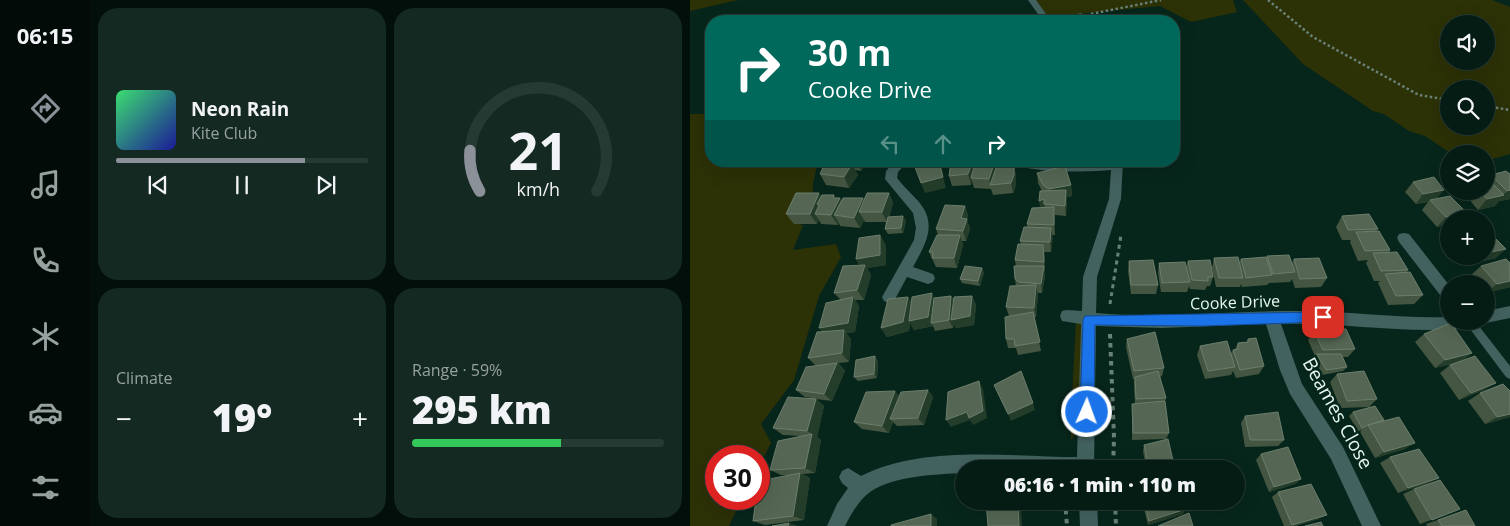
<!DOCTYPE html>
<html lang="en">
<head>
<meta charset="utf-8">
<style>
	:root { --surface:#051c14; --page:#132922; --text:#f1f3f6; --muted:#97a1a0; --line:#263a34; --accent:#8c9099 }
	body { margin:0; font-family:"Open Sans",sans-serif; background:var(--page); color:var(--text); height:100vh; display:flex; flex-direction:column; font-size:19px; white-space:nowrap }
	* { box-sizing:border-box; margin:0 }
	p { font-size:16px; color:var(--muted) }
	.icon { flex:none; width:28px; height:28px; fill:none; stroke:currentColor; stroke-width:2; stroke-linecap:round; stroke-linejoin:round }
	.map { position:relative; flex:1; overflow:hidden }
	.details { display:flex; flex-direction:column; gap:8px; padding:8px; background:#030f0b; width:600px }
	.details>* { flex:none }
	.hud { position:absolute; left:15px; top:15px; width:475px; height:152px; border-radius:20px; box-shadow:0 5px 20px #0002,0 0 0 1px var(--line); background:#00695c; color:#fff; overflow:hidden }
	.buttons { position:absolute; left:750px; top:15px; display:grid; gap:10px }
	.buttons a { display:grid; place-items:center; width:55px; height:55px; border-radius:50%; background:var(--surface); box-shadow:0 5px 20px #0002,0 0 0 1px var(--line); font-size:25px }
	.speed { position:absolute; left:15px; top:445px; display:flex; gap:10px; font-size:25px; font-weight:700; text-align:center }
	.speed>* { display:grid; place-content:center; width:65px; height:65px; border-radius:50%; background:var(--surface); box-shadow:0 5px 20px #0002,0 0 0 1px var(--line); line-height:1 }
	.speed .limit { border:8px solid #d22; background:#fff; color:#111 }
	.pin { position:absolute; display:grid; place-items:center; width:42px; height:42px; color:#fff; margin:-21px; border-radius:10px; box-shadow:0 2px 8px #0006 }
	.me { position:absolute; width:55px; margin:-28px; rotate:2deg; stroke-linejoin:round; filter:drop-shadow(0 0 4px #0008) }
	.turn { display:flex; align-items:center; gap:18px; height:105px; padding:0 20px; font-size:22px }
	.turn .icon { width:65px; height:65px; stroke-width:2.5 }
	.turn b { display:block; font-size:35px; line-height:42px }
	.lanes { display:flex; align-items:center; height:48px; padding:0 20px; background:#0003; justify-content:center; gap:25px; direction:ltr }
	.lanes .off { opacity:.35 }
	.big { font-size:38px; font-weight:800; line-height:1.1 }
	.details .card { flex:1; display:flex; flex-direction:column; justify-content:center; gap:8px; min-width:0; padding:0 18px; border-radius:20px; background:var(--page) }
	.details .dial { align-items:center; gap:0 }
	.dial svg { height:130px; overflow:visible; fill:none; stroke:var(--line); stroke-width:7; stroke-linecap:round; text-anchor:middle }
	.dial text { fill:var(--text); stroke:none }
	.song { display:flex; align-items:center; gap:15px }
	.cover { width:60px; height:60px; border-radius:8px; background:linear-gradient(135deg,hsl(140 70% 55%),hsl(240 70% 35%)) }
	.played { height:5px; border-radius:2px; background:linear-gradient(90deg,var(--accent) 75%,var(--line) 75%) }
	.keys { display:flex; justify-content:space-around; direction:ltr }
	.heat { display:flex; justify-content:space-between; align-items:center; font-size:28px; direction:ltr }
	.charge { height:8px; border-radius:4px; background:linear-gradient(90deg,#34c759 59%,var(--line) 0) }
	.details .tiles { flex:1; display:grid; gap:8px; grid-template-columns:repeat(2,1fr) }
	.trip { position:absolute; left:265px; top:460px; width:290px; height:50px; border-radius:25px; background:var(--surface); box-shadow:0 5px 20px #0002,0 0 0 1px var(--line); font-weight:800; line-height:50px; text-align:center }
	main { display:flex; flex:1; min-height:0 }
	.tabs { display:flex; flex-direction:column; width:90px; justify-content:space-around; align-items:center; background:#020b08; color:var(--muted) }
	.tabs .icon { width:35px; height:35px }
	.tabs .on { color:var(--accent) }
	.tabs b { font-size:22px; color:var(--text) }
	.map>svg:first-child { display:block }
	.green { fill:#2d3106; fill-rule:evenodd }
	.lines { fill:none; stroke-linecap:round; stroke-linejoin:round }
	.path-far2 { stroke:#698278; stroke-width:2.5; stroke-dasharray:2.5 2.5; stroke-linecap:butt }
	.path-far1 { stroke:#698278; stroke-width:3; stroke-dasharray:4 4; stroke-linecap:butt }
	.path { stroke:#698278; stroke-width:4; stroke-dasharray:4.5 4.5; stroke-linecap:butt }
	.service { fill:#426260; fill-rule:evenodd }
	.minor { fill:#426260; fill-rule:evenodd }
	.wall { fill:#445641 }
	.shaded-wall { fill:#243c2a }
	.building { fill:#556754; stroke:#6c7e6c }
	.route { fill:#1a73e8; stroke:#114b97 }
	.labels { text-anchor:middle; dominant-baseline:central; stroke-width:5; stroke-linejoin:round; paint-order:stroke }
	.street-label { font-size:16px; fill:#e5f7ef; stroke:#07261b }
	.near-street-label { font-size:19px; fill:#e5f7ef; stroke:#07261b }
</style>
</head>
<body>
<main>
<nav class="tabs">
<b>06:15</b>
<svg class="icon on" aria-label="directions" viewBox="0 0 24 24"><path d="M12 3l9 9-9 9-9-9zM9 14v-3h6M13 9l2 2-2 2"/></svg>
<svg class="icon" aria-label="music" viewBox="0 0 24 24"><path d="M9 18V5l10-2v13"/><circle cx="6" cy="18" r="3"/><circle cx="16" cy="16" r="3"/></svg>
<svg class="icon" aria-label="phone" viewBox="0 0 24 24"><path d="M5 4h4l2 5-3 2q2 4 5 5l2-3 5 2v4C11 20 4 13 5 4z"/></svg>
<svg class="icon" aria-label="climate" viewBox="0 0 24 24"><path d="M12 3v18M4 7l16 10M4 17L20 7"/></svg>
<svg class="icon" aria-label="car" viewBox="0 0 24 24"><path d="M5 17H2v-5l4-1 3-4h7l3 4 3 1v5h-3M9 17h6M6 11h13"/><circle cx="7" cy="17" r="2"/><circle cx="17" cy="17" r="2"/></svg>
<svg class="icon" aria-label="filters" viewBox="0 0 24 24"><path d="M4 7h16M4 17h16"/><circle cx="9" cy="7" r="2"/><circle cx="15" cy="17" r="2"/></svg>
</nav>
<section class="details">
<div class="tiles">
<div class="card">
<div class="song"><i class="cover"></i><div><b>Neon Rain</b><p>Kite Club</p></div></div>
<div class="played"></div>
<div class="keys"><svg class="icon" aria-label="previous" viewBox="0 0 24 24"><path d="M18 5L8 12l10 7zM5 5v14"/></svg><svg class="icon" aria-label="pause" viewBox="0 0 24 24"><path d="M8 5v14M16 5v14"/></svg><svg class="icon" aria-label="next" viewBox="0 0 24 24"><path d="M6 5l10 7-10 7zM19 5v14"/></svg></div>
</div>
<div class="card dial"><svg viewBox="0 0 100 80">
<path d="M14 69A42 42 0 1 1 86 69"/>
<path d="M14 69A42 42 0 0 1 8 44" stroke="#8c9099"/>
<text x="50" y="56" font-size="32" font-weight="700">21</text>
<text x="50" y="72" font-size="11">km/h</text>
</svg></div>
<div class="card"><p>Climate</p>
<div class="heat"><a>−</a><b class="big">19°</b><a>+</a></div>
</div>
<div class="card"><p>Range · 59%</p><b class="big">295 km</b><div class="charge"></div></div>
</div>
</section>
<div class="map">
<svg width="820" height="526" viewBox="0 0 820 526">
	<rect width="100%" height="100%" fill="#07261b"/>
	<!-- green -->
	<path class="green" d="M0 0H48L0 11Z
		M344 0H543L547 12 501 22 470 6 357 17Z
		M553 0H802L820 7V154L796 161V154H762L735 136 719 131 694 114 683 111 613 64ZM759 24H796V61H759ZM759 89H796V126H759Z
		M0 114H21V161H128L123 183V191L107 224 113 225 103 250 146 244 151 257 129 296 104 380 71 424 81 443 69 466V456H26V499H52L39 526H0Z
		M391 320 390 427 381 440V417L386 321Z"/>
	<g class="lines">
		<!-- path-far2 -->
		<path class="path-far2" d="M578 0 623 37 729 95 759 100
			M401 14 471 0
			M796 106 820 110"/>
		<!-- path-far1 -->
		<path class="path-far1" d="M420 304 431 235"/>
		<!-- path -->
		<path class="path" d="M420 334 424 438 423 469
			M375 501 377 526
			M425 501 426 526"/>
		<!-- service -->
		<path class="service" d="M391 13 394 15 393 16 367 21H356Z
			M776 321H785L820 366V379L816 377 777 325Z"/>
		<!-- minor -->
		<path class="minor" d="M338 0H346L361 21H353Z
			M205 161H218L208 172 207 178C214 187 222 194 229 202 248 225 235 245 223 267L243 274 245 278 243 282 238 284 217 277 204 301 199 303 194 301 192 297 224 240 226 228 223 213 195 179 196 171Z
			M321 161 390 163 433 161 431 199 407 277 406 313C472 319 538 311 603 311 655 310 707 319 759 317V321H788L786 326 781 328C718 335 655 322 591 324L612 384 653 447 691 526H672L641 459 600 394 590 370 576 324 472 328 406 326 404 469H274V473C247 474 202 476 180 492 169 500 161 514 155 526H137L147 504 158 488 152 483 149 477 152 471 158 468 171 476C234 444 319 457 387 457L391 324 372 321 370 316 372 311 377 310 392 311 393 277 419 199 421 170C403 172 332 174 321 161Z
			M714 233 719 234 759 285V302L754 300 709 242 707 238 709 234Z
			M820 306V318L796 323 791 322 796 321V311Z
			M389 501H407L408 526H390Z"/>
	</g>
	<!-- wall -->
	<path class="wall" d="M136 161H178L171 171 165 170 168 175 159 188 136 185 130 174Z
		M285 164 307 168 324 165 326 176V185L323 193 303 195 301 189 284 188 282 181 281 185 262 186 259 176Z
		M347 173 381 185 382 196 377 197 376 216 365 215V235H362L361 252H354L355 272H354L355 276 352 293H348L346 317H344L351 351 328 355 326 348H318L316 339 319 316 316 307 326 286 325 279 326 266 325 260 331 244 330 241 337 227V224L350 207 352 191 348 183Z
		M820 174V199L809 201 805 206 788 210 773 192V191H796L797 179 801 175Z
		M723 182 747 199 776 212 774 214 783 219H759V236L752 228 754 225 747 227 732 210 738 202 726 204 715 192Z
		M199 193 203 203 199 217 216 221 213 233 198 234 195 229 196 222H175L174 220 170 228 150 226 149 223 148 225 131 224 129 220 127 224H104L96 214 131 197 150 198 151 201 173 198 174 200Z
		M275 206 278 216 277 220 280 229 276 241H272L273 245 267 268 246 267 239 252 248 235 246 229Z
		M652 216 688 229 686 231 700 250 699 252 718 270 717 272 733 295 724 304 698 305 688 283 690 281H684L676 263 678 260 668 261 660 242 661 240H652L646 227Z
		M196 245V265L177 268 181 275 174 300H165L169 306 165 332 156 333 161 339 159 362 148 363 155 371 142 401 126 399 134 406 127 437 131 440 125 473 112 474 120 478 114 520 75 525 63 521 102 475H91L80 470 111 436 93 435 83 428 122 398 115 397 106 390 126 366 118 358 150 299 144 293 170 266 166 259Z
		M577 256 602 263 604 259 637 278 631 287 605 288 602 279 600 282 579 283 577 285 552 287 551 284 550 287H526L522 268 524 258 549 263 551 259 576 258Z
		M778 256H796L806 258 785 263Z
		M439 261 468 285 466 294H441L438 271Z
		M498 261 523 277 520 286H517L515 290 500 289 499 286 497 292H471L468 273 469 263 496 267Z
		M791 266 820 287 796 293V284H788L781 275Z
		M292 268 294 273 290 286 272 283 270 279Z
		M261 296 264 301 282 296 286 305 284 325 266 328 264 324 263 328 245 331 243 326 224 330 220 323 219 331 197 337 191 328 218 297 221 302Z
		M624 331 665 349 658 357H653L657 367 653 371 632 375 624 358 625 356 618 340Z
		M734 334 782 353 773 360 794 390 769 400 750 373 760 365 766 363 745 368 725 342Z
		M437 339 474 368 472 376 470 377 476 398 475 401 479 433 476 439 442 440V404H445L444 385V379H443L436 347Z
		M558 339 574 366 569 374 546 378 543 371 541 375 515 379 507 355 510 346 541 353 543 350 545 349 548 343 557 342Z
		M188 361 187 378 168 381 164 377Z
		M647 374 687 399 679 407 650 408 640 382Z
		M238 390 243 397 234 425 207 426 203 422 199 433 172 429 164 422 209 396Z
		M820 391V417L795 424 778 401 790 393Z
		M663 412 694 420 715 449 685 458 670 432 672 430 668 431 659 416Z
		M555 416 594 440 588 446 555 447 551 423Z
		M454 445 485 469H456L453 451Z
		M571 454 611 479 605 484 579 492 566 460Z
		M700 457 737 484 708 493 690 463Z
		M724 489 770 509 730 524 713 494Z
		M588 492 629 519 605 526H594L582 497Z
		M452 501H494L493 514 458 525Z
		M748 520 785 526H737L736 524Z"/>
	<!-- shaded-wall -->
	<path class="shaded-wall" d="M166 161H178L171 171Z
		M249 161 256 188 235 193 231 183Z
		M283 161H284L286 169 281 178 282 181 281 185 278 174Z
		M305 161 307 171 301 185 299 179Z
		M158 162 161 166 162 164 168 175 159 188 154 177Z
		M324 165 326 176V185L323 193 321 183Z
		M381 185 382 196 377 197 376 216 375 206 360 199 359 189Z
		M754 190 746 200H740L738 202 726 204 733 194Z
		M820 190V199L809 201 805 206 788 210 797 199 812 196 817 191Z
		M129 193 136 204 129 205 127 204 132 212 125 214 129 220 127 224 120 214Z
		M199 193 203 203 197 222 192 212Z
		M144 195 148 201 150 198 156 208 144 215 149 223 148 225 141 215 143 198Z
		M173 198 179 209 169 212 174 220 170 228 164 218Z
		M354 199 355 210 351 212 349 201Z
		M275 206 278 216 277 220 280 229 276 241 273 231 271 218Z
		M364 207 365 217V235L364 225Z
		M776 212 770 219 761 218 759 219V220L754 225 747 227 756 217Z
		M213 216 216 221 213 233 211 228Z
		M361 228 363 238 361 252 360 242Z
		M190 235 196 245V265L177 268 181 275 174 300 167 290 172 269 166 259Z
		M270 235 273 245 267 268 264 258Z
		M353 245 355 255V272L354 262Z
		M816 249 806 258 785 263 791 256H796V253Z
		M354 266 355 276 352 293 351 284Z
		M292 268 294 273 290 286 288 281Z
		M820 281V287L796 293 807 284Z
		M346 285 348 294 346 317 344 308Z
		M242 293 246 303 241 323 243 326 224 330 220 323 219 331 197 337 191 328 218 297 223 306Z
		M261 296 265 305 282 296 286 305 284 325 266 328 264 324 263 328 259 320Z
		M163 297 169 306 165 332 156 333 161 339 159 362 129 328Z
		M782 353 772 361 745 368 755 360Z
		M185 356 188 361 187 378 184 374Z
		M147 363 155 371 142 401 134 394Z
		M289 381 293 389 297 418 283 425 280 420 261 427 256 420Z
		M806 383 794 390 769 400 781 393Z
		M238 390 243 397 234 425 228 418Z
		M205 391 212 399 200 419 203 422 199 433 192 426Z
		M126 399 134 406 127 437 131 440 125 473 115 468 122 434 117 431Z
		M343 403 345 410 321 421 318 414Z
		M820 414V417L795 424 807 417Z
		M725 443 715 449 685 458 694 452Z
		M110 473 120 478 114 520 103 516Z
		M749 478 737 484 708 493 718 488Z
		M611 479 605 484 579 492 584 487Z
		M328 501H331L332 526H329Z
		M496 509 493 514 458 525 459 521Z
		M241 514 247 519V526H241Z
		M637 515 629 519 605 526H600Z
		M99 523 108 526H98Z"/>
	<!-- building -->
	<path class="building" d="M417 18 419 21H406Z
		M136 161H156L158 162 157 164H162L154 177 130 174Z
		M241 161H249L253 177 231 183 225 167Z
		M261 161H283L278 174 259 176Z
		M298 161H305L299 179 281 178 285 163Z
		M324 165V175L321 183 300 185 306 168Z
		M375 166 381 185 359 189 353 185 347 173Z
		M816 171 820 174V190L817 191 801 175Z
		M744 177 754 190 733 194 723 182Z
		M796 178H797L814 195 797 199 790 191H796Z
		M376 190 375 206 354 204V199L349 201 350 191Z
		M106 193H129L120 214H96Z
		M177 193H199L192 212H169Z
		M132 195H144L143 198H150L141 215 125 214 129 205 127 204Z
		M760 196 776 212 756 217 740 200Z
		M153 198H173L164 218 144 215Z
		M255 205 275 206 271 218 277 219 273 231 246 229Z
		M364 207V225L337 224 342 208Z
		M778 213 783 219H762L761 218Z
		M679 214 688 229 658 230 652 216Z
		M213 216 211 228 195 229 198 217Z
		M334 227 361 228 360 242 330 241Z
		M796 230H797L816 249 796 253Z
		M689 231 700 250 675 251 666 232Z
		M190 235V255L166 259 169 238Z
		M247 235H270L264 258H242L243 252H239Z
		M328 244 353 245 354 262 325 260Z
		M707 252 718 270 691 271 683 253Z
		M599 255 605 272 583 274 577 256Z
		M548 257 553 278H529L524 258Z
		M576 257 582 275 556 278 551 259Z
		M629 258 637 278 610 279 604 259Z
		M816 259 820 263V281L807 284 791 266Z
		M463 260 468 285H441L439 261Z
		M520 260 523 277H518V281L502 280 498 261Z
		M495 262 500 282 472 283 469 263Z
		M175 265 167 290 144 293 153 266Z
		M275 266 292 268 288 281 270 279Z
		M324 266H354L351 284 329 282 325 279Z
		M720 272 733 295 706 296 695 274Z
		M346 285 344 308 316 307 320 286Z
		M242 293 238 317 219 321 222 297Z
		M261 296 259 320 241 323 244 298Z
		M282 296 280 316 261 320 264 297Z
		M163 297 158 323 129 328 136 303Z
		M218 297 213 322 191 328 198 299Z
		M343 312 350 342 325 346 324 339H316L315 317Z
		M761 323 782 353 755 360 734 334Z
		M656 329 665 349 633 350 624 331Z
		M154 330 152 353 118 358 127 332Z
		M465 332 474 368 444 371 437 339Z
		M566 338 574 366 550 370 543 350 548 349V343L558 342V339Z
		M537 341 545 367 518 371 510 346Z
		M627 354H651L657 367 636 370Z
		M185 356 184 374 164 377 166 360Z
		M785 356 806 383 781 393 760 365Z
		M147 363 134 394 106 390 116 367Z
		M331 371 343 403 318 414 304 385Z
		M468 371 476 398 446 399 445 377Z
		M674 371 687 399 657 401 647 374Z
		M289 381 293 411 279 418 277 412 256 420 258 392Z
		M813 384 820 391V414L807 417 790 393Z
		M238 390 228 418 200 419 211 392Z
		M205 391 192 426 164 422 176 392Z
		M98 397 126 399 117 431 83 428Z
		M475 401 479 433H443L442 404Z
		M685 406 694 420 678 425 672 428 663 412Z
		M588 412 594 440H560L555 416Z
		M709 417 725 443 694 452 678 425Z
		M122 434 115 468 80 470 88 441Z
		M478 439 485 469H459L454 445Z
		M598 447 611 479 584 487 571 454Z
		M729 449 749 478 718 488 700 457Z
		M110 473 103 516 63 521 66 499H69V481Z
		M750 480 770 509 742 520 724 489Z
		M621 484 637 515 602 525 588 492Z
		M296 501H328L329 526H298Z
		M454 501H494L496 509 459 521Z
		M776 510 785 526H752L748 520Z
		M499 513 503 526H468Z
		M241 514V526H201V525Z
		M631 522 633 526H615Z
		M99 523 98 526H82Z"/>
	<!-- route -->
	<path class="route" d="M633 312 637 313 639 317 637 321 633 322 512 326 405 325 404 412 402 416 397 418 393 416 390 412 393 320 395 316Z"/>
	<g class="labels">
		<!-- street labels -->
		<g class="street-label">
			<text transform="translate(545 302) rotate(-2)">Cooke Drive</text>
		</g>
		<!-- near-street labels -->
		<g class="near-street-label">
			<text transform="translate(648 413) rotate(61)">Beames Close</text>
		</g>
	</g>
</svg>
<div class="buttons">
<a><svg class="icon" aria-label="sound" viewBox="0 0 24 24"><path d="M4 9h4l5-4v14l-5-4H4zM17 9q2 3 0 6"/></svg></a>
<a><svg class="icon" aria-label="search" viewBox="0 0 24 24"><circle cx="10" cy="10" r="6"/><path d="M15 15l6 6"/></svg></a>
<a><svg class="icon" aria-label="layers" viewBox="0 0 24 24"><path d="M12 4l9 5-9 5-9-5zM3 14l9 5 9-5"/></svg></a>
<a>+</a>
<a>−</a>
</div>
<div class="speed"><div class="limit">30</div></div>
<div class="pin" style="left:633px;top:317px;background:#d93025"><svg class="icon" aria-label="arrive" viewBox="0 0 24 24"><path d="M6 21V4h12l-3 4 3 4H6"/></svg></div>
<svg class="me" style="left:397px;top:412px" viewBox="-20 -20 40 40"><circle r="17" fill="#1a73e8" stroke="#fff" stroke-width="3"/><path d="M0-11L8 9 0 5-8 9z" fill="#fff"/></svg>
<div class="trip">06:16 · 1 min · 110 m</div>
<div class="hud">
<div class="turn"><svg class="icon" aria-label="right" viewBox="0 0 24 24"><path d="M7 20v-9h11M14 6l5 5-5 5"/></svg><div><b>30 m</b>Cooke Drive</div></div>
<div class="lanes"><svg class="icon off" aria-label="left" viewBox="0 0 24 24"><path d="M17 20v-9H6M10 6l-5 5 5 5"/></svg><svg class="icon off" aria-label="ahead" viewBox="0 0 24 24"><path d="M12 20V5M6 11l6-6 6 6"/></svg><svg class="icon" aria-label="right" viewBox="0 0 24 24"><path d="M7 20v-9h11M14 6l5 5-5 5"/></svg></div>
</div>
</div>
</main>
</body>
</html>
